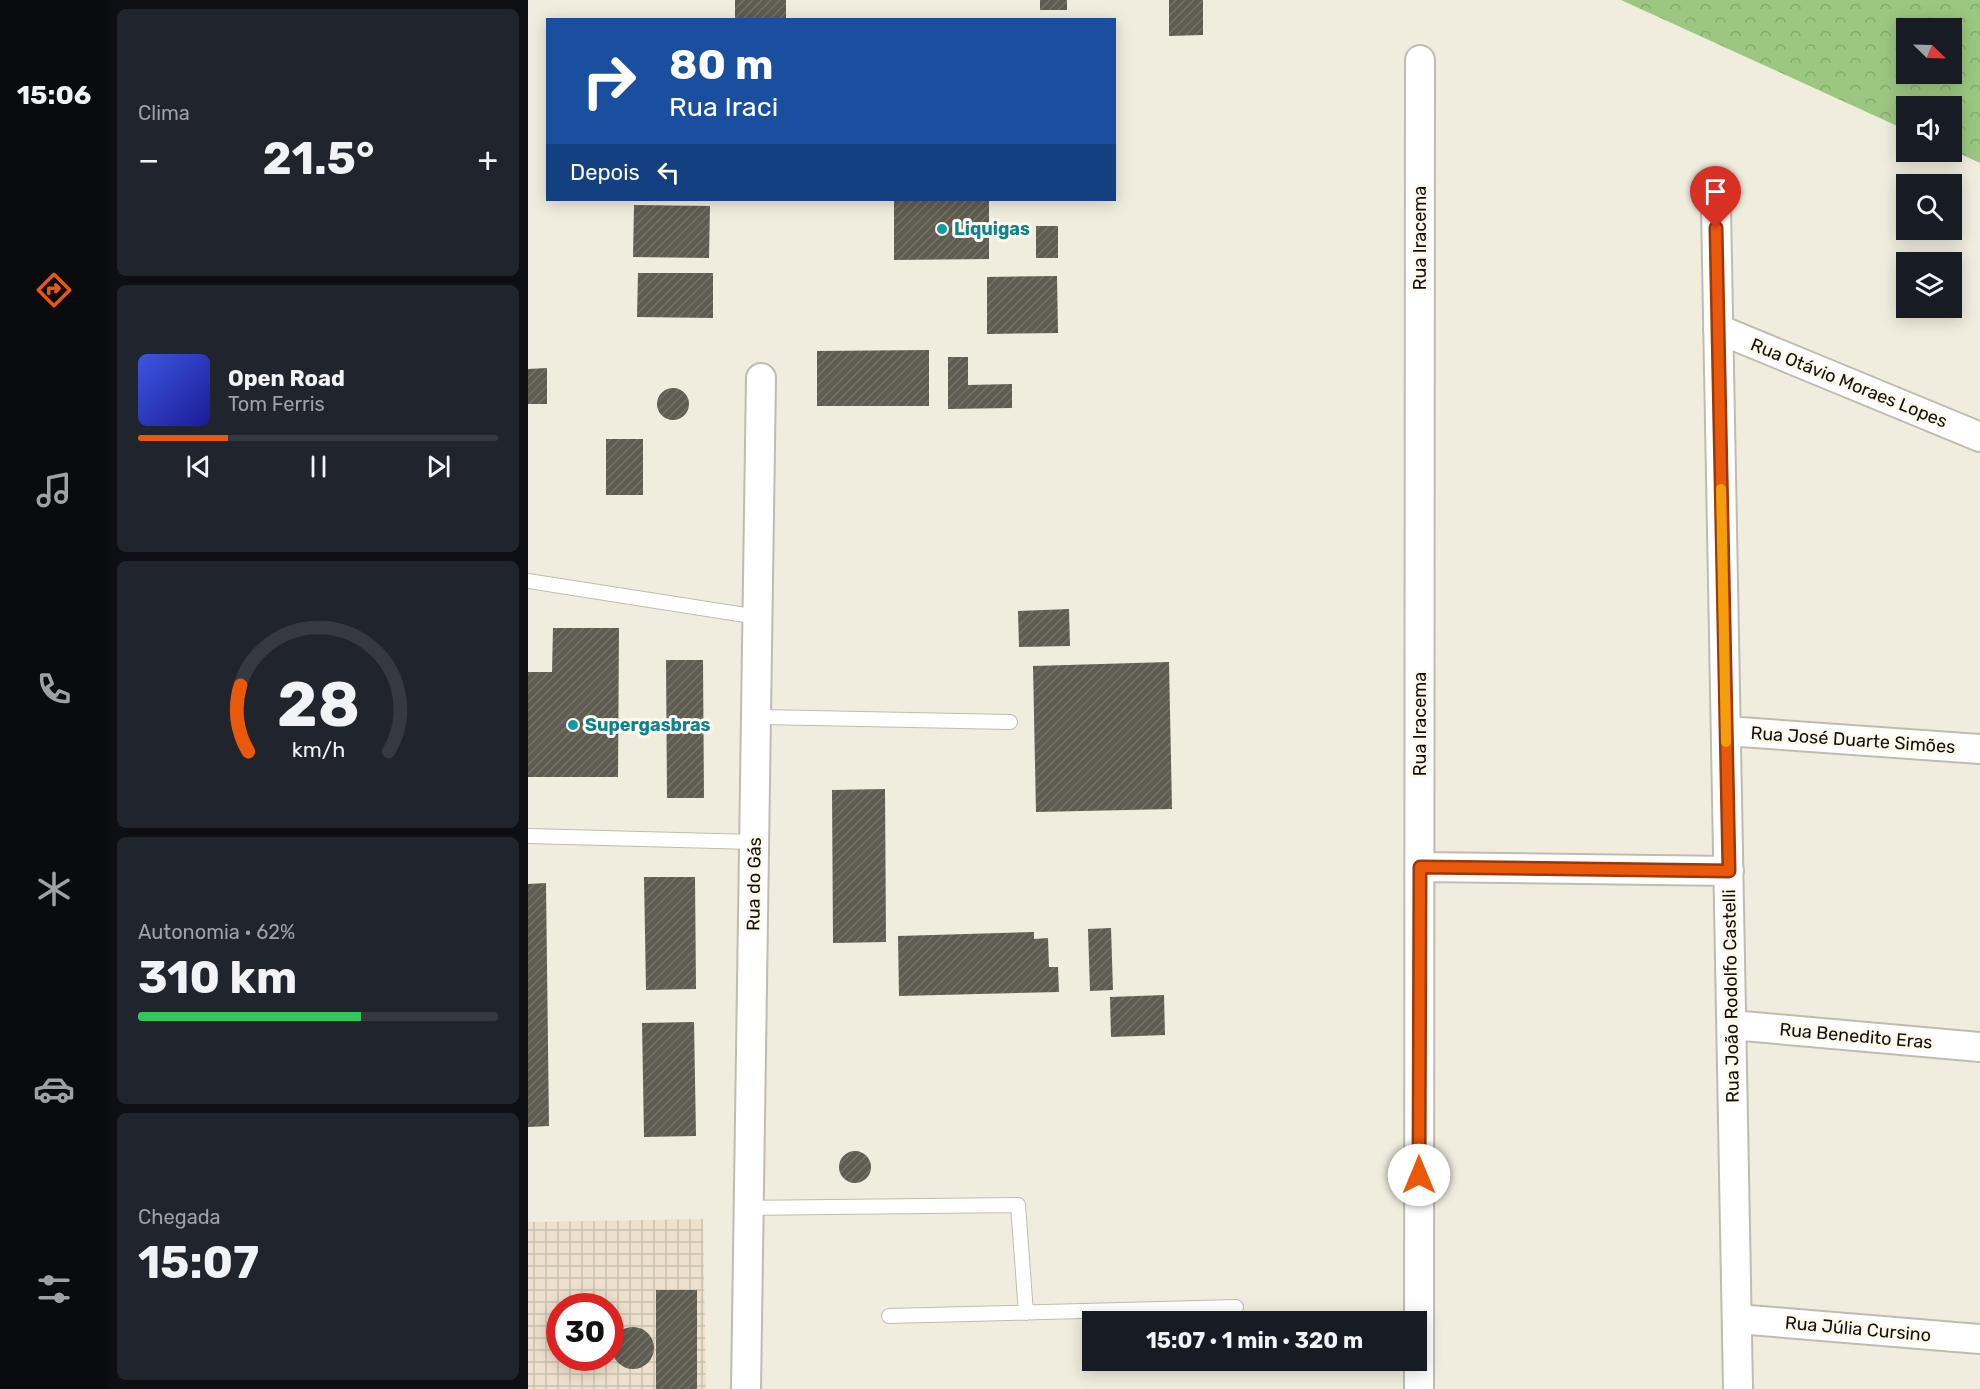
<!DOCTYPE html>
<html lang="pt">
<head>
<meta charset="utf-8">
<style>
	:root { --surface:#171b24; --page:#20242c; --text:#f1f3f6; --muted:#9ea1a6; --line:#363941; --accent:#ea580c }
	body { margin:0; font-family:Rubik,sans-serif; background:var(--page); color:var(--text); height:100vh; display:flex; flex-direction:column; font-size:22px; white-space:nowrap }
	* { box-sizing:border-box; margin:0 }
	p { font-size:20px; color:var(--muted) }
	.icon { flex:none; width:33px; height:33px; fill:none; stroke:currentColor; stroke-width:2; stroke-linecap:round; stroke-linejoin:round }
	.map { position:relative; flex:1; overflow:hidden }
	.sheet { display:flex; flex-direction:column; gap:9px; padding:9px; background:#0d0f14; width:420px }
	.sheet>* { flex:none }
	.guide { position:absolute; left:18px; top:18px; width:570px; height:183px; border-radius:0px; box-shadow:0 3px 15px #0003; background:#1a4fa0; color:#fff; overflow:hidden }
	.needle { width:39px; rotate:113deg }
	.fabs { position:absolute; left:1368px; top:18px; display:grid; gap:12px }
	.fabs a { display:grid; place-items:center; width:66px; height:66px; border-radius:0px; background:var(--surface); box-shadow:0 3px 15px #0003; font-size:30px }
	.speed { position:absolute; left:18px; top:1293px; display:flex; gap:12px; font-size:30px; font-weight:700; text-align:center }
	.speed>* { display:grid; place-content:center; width:78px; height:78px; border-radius:50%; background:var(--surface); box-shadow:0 3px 15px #0003; line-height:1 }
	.speed .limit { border:9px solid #d22; background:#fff; color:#111 }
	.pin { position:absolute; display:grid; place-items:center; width:51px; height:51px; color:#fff; margin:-62px -26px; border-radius:50% 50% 50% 0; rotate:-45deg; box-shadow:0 0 6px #0007 }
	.pin .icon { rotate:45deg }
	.me { position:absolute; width:66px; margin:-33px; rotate:0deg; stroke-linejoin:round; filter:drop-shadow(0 0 4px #0008) }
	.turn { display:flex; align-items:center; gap:21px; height:126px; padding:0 24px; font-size:27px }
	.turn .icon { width:78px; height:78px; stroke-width:2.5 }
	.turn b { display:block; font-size:42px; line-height:51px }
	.then { display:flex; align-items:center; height:57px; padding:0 24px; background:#0003; gap:12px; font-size:22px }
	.big { font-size:45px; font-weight:700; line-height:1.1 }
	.sheet .widget { flex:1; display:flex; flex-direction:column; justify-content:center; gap:9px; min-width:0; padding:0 21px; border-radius:9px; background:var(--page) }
	.sheet .dial { align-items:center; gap:0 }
	.dial svg { height:156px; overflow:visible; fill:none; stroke:var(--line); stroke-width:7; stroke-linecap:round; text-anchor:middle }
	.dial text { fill:var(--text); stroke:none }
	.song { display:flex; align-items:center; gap:18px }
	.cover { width:72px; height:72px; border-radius:9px; background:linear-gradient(135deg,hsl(230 70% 55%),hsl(240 70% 35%)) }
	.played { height:6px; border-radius:3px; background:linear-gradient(90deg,var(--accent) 25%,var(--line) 25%) }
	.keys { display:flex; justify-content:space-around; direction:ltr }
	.heat { display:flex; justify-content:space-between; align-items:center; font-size:33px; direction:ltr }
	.charge { height:9px; border-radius:4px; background:linear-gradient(90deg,#34c759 62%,var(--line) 0) }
	.trip { position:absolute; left:554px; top:1311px; width:345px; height:60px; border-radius:0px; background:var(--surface); box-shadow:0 3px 15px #0003; font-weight:700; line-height:60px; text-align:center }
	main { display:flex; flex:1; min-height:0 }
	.tabs { display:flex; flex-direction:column; width:108px; justify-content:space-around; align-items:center; background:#090b0e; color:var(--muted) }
	.tabs .icon { width:42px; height:42px }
	.tabs .active { color:var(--accent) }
	.tabs b { font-size:27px; color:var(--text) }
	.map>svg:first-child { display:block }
	.industrial { fill:url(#industrial-grid); fill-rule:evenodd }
	.forest { fill:url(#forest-crowns); fill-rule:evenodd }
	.building { fill:url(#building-hatch) }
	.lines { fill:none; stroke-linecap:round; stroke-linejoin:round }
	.service-casing { stroke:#bfbcaf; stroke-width:16 }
	.minor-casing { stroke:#bfbcaf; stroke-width:32 }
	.service { stroke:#fff; stroke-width:14 }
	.minor { stroke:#fff; stroke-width:28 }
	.route-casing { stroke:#983908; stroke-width:15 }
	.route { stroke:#ea580c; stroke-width:10 }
	.slow { stroke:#f59e0b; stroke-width:10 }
	.culture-dot { fill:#0f9aa8; stroke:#fdfaed; stroke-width:2 }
	.labels { text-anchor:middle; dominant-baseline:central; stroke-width:6; stroke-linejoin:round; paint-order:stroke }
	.culture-label { font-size:18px; font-weight:bold; fill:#0d838f; stroke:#fdfaed; text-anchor:start }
	.street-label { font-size:18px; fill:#100f0a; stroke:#fdfaed }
</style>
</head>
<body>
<main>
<nav class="tabs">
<b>15:06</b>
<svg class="icon active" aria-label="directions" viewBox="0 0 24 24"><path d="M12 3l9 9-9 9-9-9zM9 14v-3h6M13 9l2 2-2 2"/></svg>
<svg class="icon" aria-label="music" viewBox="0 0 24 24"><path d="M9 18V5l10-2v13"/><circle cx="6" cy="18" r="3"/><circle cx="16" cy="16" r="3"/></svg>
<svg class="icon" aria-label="phone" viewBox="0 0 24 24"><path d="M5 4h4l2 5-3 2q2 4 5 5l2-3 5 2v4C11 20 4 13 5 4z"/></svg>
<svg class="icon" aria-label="climate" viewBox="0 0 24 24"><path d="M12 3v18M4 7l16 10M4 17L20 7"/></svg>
<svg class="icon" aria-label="car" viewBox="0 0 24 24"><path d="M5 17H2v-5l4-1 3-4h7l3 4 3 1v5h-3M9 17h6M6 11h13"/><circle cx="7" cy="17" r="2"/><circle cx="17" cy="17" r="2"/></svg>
<svg class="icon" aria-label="filters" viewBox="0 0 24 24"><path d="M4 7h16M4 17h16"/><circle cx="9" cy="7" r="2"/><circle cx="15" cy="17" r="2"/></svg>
</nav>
<section class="sheet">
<div class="widget"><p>Clima</p>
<div class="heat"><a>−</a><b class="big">21.5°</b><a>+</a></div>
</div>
<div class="widget">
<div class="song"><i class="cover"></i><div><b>Open Road</b><p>Tom Ferris</p></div></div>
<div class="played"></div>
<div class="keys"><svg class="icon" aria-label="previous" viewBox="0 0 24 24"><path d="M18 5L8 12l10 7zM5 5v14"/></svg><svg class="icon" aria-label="pause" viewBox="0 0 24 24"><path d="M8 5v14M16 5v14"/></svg><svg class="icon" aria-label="next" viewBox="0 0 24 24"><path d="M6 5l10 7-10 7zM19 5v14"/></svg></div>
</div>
<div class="widget dial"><svg viewBox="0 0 100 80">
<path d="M14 69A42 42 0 1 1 86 69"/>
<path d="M14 69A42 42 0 0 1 10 35" stroke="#ea580c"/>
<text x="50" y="56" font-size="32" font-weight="700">28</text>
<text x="50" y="72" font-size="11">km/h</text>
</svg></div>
<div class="widget"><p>Autonomia · 62%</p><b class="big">310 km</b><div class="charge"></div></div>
<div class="widget"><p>Chegada</p><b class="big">15:07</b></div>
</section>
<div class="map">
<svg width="1452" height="1389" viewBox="0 0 1452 1389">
	<defs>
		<pattern id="industrial-grid" width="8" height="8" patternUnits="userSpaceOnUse" patternTransform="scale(1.5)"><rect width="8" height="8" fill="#ede1cd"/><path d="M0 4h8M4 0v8" fill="none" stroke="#cac0af"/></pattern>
		<pattern id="forest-crowns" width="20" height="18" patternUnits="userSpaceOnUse" patternTransform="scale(1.5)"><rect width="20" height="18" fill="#9cc781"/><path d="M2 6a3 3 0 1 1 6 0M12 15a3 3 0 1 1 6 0" fill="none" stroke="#85aa6e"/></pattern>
		<pattern id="building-hatch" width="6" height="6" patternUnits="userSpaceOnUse" patternTransform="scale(1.5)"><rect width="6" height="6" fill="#5f5c51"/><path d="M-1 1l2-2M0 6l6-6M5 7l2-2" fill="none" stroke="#75736a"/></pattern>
	</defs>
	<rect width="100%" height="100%" fill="#f0eddf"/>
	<!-- industrial -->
	<path class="industrial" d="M175 1219 178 1389H0V1222ZM32 1306H82V1358H32Z"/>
	<!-- forest -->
	<path class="forest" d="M1093 0H1452V163L1424 150V106H1378V130ZM1378 28H1424V74H1378Z"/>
	<!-- building -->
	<path class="building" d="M207 0H258V20H207Z
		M512 0H539V10H512Z
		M641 0H675V35L641 36Z
		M366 200H461V259L366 260Z
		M106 205 182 206 181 258 105 257Z
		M508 226H530V258H508Z
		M110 273H185V318L109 317Z
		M529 276 530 333 459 334V277Z
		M401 350V406H289V351Z
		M420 357H440V385L484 384V408L420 409Z
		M19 368V404H0V369Z
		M129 404a16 16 0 1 1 32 0a16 16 0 1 1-32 0Z
		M78 439H115V495H78Z
		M541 609 542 646 491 647 490 611Z
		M25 628H91L90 777H0V672H24Z
		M138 660H175L176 798H139Z
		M641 662 644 809 508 812 505 666Z
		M357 789 358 942 305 943 304 790Z
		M116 877H167L168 989 118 990Z
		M18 883 21 1126 0 1127V884Z
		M583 928 585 990 562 991 560 929Z
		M506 932V939L520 938 521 967H530L531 992 371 996 370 936Z
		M636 995 637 1035 583 1037 582 997Z
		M166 1022 168 1136 116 1137 114 1023Z
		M311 1167a16 16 0 1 1 32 0a16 16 0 1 1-32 0Z
		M128 1290H169V1389H128Z
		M84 1348a21 21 0 1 1 42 0a21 21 0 1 1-42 0Z"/>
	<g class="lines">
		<defs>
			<path id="service" d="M0 581 230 617
				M228 717 482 722
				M0 836 226 842
				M221 1208 490 1205 498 1313
				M361 1316 708 1307"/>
			<path id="minor" d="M1188 207 1210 1389
				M1190 329 1452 437
				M1198 731 1452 749
				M892 867 1201 871
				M1204 1025 1452 1047
				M1209 1319 1452 1339
				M218 1389 233 378
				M891 1389 892 60"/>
		</defs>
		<!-- service casing -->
		<use href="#service" class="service-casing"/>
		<!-- minor casing -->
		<use href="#minor" class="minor-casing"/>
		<!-- service -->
		<use href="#service" class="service"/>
		<!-- minor -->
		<use href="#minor" class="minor"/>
	</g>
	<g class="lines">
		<defs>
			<path id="route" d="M891 1175 892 867 1201 871 1188 228"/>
		</defs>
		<!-- route casing -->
		<use href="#route" class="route-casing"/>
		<!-- route -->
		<use href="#route" class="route"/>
		<!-- slow -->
		<path class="slow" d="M1193 489 1198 742"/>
	</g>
	<!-- markers -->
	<g class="culture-dot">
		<circle cx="414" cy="229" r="6"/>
		<circle cx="45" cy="725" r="6"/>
	</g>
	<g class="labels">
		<!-- culture labels -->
		<g class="culture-label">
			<text x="426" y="229">Liquigas</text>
			<text x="57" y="725">Supergasbras</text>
		</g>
		<!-- street labels -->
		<g class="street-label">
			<text transform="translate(892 238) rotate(-90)">Rua Iracema</text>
			<text transform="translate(1321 383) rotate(22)">Rua Otávio Moraes Lopes</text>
			<text transform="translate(892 724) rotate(-90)">Rua Iracema</text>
			<text transform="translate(1325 740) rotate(4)">Rua José Duarte Simões</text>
			<text transform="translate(226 884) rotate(-89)">Rua do Gás</text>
			<text transform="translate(1203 996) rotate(-91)">Rua João Rodolfo Castelli</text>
			<text transform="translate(1328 1036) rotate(5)">Rua Benedito Eras</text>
			<text transform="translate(1330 1329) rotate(5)">Rua Júlia Cursino</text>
		</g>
	</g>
</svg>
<div class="fabs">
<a><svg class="needle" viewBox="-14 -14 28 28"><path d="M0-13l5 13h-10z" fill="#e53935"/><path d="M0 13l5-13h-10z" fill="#9ea1a6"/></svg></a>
<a><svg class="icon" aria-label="sound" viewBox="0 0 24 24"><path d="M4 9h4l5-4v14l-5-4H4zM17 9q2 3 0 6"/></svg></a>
<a><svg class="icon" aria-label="search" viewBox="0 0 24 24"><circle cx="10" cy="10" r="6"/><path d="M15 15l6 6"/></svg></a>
<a><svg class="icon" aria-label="layers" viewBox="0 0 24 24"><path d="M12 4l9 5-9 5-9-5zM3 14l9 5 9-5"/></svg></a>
</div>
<div class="speed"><div class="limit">30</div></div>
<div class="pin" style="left:1188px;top:228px;background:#d93025"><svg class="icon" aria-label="arrive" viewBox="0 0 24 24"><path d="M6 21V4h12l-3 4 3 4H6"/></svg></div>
<svg class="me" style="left:891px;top:1175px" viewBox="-20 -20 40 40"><circle r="19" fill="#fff"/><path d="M0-13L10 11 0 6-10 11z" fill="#ea580c"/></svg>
<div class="trip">15:07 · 1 min · 320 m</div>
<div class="guide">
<div class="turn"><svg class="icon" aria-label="right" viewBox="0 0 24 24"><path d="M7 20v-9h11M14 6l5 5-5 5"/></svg><div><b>80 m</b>Rua Iraci</div></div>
<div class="then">Depois<svg class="icon" aria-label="left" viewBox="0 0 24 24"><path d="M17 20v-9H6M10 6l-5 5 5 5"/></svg></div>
</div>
</div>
</main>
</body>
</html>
